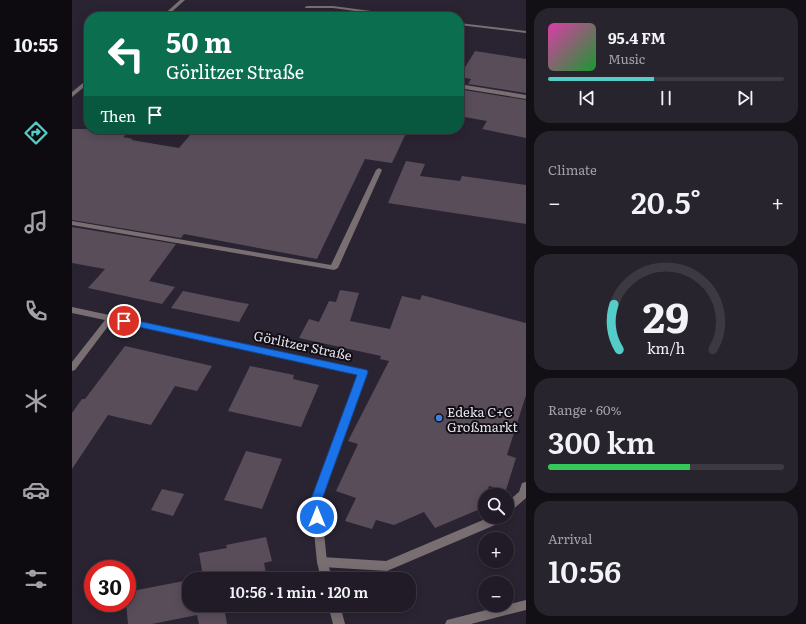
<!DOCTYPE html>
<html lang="en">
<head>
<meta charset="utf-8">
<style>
	:root { --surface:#201b26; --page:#28242e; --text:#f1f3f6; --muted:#a2a1a7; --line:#3d3943; --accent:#54cdc8 }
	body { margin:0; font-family:Literata,serif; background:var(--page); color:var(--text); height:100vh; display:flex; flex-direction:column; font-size:15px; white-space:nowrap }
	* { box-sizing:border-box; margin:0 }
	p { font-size:13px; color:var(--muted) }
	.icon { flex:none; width:22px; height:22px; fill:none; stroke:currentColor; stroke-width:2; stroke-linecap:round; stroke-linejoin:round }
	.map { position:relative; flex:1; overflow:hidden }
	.details { display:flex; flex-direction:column; gap:8px; padding:8px; background:#120f15; width:280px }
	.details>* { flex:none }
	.banner { position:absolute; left:12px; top:12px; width:380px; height:122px; border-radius:16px; box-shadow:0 2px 10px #0003,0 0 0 1px var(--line); background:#0b6e4f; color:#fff; overflow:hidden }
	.controls { position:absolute; left:406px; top:488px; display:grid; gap:8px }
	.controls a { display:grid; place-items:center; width:36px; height:36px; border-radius:50%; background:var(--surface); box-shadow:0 2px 10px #0003,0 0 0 1px var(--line); font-size:20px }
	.speed { position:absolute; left:12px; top:560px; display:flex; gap:8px; font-size:20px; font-weight:700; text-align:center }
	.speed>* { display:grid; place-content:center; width:52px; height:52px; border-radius:50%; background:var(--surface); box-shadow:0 2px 10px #0003,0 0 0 1px var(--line); line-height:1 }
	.speed .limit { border:6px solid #d22; background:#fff; color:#111 }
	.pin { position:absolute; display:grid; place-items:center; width:34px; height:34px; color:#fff; margin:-17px; border:2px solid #fff; border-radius:50%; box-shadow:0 1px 4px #0007 }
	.me { position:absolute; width:44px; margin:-22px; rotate:0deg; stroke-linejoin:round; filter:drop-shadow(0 0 3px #0008) }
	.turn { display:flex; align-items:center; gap:14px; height:84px; padding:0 16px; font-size:18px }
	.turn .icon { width:52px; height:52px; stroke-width:2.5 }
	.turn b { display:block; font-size:28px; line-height:34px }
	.then { display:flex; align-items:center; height:38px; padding:0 16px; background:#0003; gap:8px; font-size:15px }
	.big { font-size:30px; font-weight:600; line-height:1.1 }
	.details .widget { flex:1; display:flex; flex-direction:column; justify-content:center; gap:6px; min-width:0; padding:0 14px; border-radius:16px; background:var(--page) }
	.details .dial { align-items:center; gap:0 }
	.dial svg { height:104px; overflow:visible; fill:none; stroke:var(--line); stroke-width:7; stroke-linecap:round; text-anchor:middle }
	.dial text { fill:var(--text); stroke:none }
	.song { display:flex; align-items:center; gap:12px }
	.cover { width:48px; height:48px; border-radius:6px; background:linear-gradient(135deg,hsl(320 70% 55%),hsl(130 70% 35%)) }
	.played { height:4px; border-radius:2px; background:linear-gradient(90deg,var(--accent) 45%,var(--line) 45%) }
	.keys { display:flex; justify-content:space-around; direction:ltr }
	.heat { display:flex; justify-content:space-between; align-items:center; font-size:22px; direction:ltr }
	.charge { height:6px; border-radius:3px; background:linear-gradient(90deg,#34c759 60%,var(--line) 0) }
	.trip { position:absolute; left:110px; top:572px; width:234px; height:40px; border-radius:16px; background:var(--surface); box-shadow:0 2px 10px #0003,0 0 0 1px var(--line); font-weight:600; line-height:40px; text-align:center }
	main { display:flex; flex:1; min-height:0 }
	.tab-bar { display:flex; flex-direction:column; width:72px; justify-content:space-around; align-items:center; background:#0d0b0f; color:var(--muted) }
	.tab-bar .icon { width:28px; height:28px }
	.tab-bar .on { color:var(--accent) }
	.tab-bar b { font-size:18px; color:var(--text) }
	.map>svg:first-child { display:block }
	.building { fill:#594d5a }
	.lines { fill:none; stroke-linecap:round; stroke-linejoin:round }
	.service { fill:#796f72; fill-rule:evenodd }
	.minor { fill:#796f72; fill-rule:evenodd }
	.tertiary { fill:#796f72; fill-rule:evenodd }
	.route { fill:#1a73e8; stroke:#114b97 }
	.shop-dot { fill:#3f7fe0; stroke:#110f15; stroke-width:1.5 }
	.labels { text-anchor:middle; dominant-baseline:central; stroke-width:4; stroke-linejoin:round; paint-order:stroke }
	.street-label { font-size:13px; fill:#e5e2eb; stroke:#110f15 }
	.poi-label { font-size:13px; fill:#e5e2eb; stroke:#110f15; text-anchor:start }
</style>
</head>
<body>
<main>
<nav class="tab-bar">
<b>10:55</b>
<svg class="icon on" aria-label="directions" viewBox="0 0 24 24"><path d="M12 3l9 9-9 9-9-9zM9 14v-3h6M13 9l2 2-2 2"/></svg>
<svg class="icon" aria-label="music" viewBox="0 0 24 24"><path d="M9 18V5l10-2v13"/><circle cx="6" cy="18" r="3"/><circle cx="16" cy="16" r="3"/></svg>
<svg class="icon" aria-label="phone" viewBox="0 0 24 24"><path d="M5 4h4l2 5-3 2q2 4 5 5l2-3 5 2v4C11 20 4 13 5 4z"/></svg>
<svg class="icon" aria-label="climate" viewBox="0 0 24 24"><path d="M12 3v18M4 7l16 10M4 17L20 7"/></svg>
<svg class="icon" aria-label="car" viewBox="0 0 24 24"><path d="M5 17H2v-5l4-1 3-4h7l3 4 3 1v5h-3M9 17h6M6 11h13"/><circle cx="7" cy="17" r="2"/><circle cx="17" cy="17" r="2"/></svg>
<svg class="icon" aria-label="filters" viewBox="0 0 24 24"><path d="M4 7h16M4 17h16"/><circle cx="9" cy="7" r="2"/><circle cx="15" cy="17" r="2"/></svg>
</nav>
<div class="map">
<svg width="454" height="624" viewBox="0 0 454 624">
	<rect width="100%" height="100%" fill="#2a2432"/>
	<!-- building -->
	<path class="building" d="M403 51 454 59V93L396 84 399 79 387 77Z
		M392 90 454 100V138L410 129 415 121 387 116V99Z
		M0 129H60L51 137 61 139 59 140 107 148 123 129H336L320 163 293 159 245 259 112 234 109 238 0 220Z
		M334 161 353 164 348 176 388 181 390 176 454 185V224L316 203Z
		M0 227 104 244 77 281 103 287 90 304 16 288 33 269 0 263Z
		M268 290 287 293 278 321 318 329 330 296 348 300 350 295 454 323V395L435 455 444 458 434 490 417 486 408 509 363 528 352 512 322 525 304 520 300 529 273 521 284 498 264 491 286 444 276 441 317 361 308 359 309 356 227 338 237 319 247 322 257 301 264 302Z
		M111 291 160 301 177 304 167 322 99 308Z
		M53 346 140 366 125 391 103 386 79 425 36 415 0 469V413L10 399H13Z
		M178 366 222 375 221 379 247 385 229 427 156 411Z
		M174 451 210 459 190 509 152 500Z
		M90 489 112 494 101 516 79 510Z
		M194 537 200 561 192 563 195 579H120L131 577 127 553 155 548 154 545Z
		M117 580V605H162L152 607 155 624H127L125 615 80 624H56L54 603 55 592Z"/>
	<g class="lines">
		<!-- service -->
		<path class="service" d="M307 168 310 170 266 268 262 270 0 225V221L259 265 304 170Z
			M454 482V498L439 511 435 512V502L447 492 450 483Z
			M418 517H430L423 525 315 571 250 567 246 565 245 562 246 559 250 557 314 561Z"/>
		<!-- minor -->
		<path class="minor" d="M108 0H113L94 17H89Z
			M235 6H261L337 16 339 17H326L261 8H233V7Z
			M387 23 454 31V33L387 25Z
			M17 78V83L0 97V92Z
			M387 84 454 95V99L387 88Z
			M0 307 294 370 295 372 249 502 255 562 261 579H249L245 562 239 502 286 374 40 321 3 370 0 371V362L33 320 0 313Z
			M256 605H268L273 624H261Z"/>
		<!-- tertiary -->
		<path class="tertiary" d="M454 600V610L399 624H373L375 620 379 619Z"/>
	</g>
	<!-- route -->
	<path class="route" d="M52 318 295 370 296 372 249 502 251 517 249 520 245 522 241 520 238 502 285 375 49 323 48 321 49 319Z"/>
	<!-- markers -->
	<circle class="shop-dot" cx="367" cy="418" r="4"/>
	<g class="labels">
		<!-- street labels -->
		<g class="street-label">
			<text transform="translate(231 345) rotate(12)">Görlitzer Straße</text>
		</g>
		<!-- poi labels -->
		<g class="poi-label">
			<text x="375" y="411">Edeka C+C<tspan x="375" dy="15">Großmarkt</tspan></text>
		</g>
	</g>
</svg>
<div class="controls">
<a><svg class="icon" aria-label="search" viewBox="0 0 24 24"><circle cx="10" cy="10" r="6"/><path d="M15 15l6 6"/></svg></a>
<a>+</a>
<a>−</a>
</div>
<div class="speed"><div class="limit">30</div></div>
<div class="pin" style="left:52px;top:321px;background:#d93025"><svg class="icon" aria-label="arrive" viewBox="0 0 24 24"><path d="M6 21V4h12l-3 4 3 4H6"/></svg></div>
<svg class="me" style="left:245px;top:517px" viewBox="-20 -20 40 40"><circle r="17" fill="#1a73e8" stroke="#fff" stroke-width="3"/><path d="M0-11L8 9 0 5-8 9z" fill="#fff"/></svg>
<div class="trip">10:56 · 1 min · 120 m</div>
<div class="banner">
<div class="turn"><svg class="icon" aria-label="left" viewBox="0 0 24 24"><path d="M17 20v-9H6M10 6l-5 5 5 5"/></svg><div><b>50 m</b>Görlitzer Straße</div></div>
<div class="then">Then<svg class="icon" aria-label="arrive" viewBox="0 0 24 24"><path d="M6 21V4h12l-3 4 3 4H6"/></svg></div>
</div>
</div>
<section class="details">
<div class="widget">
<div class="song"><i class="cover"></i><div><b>95.4 FM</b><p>Music</p></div></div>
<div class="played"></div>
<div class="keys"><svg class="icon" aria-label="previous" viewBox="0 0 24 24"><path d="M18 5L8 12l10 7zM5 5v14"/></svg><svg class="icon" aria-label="pause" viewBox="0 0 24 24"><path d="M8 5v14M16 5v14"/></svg><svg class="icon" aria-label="next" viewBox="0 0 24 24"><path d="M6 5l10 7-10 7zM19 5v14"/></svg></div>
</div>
<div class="widget"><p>Climate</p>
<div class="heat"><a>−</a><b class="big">20.5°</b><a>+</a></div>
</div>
<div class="widget dial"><svg viewBox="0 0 100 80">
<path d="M14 69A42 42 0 1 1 86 69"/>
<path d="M14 69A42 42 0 0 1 10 34" stroke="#54cdc8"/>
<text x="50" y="56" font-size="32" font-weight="700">29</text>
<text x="50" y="72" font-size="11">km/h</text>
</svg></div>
<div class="widget"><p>Range · 60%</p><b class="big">300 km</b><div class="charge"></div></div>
<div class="widget"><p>Arrival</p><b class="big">10:56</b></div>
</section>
</main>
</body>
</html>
